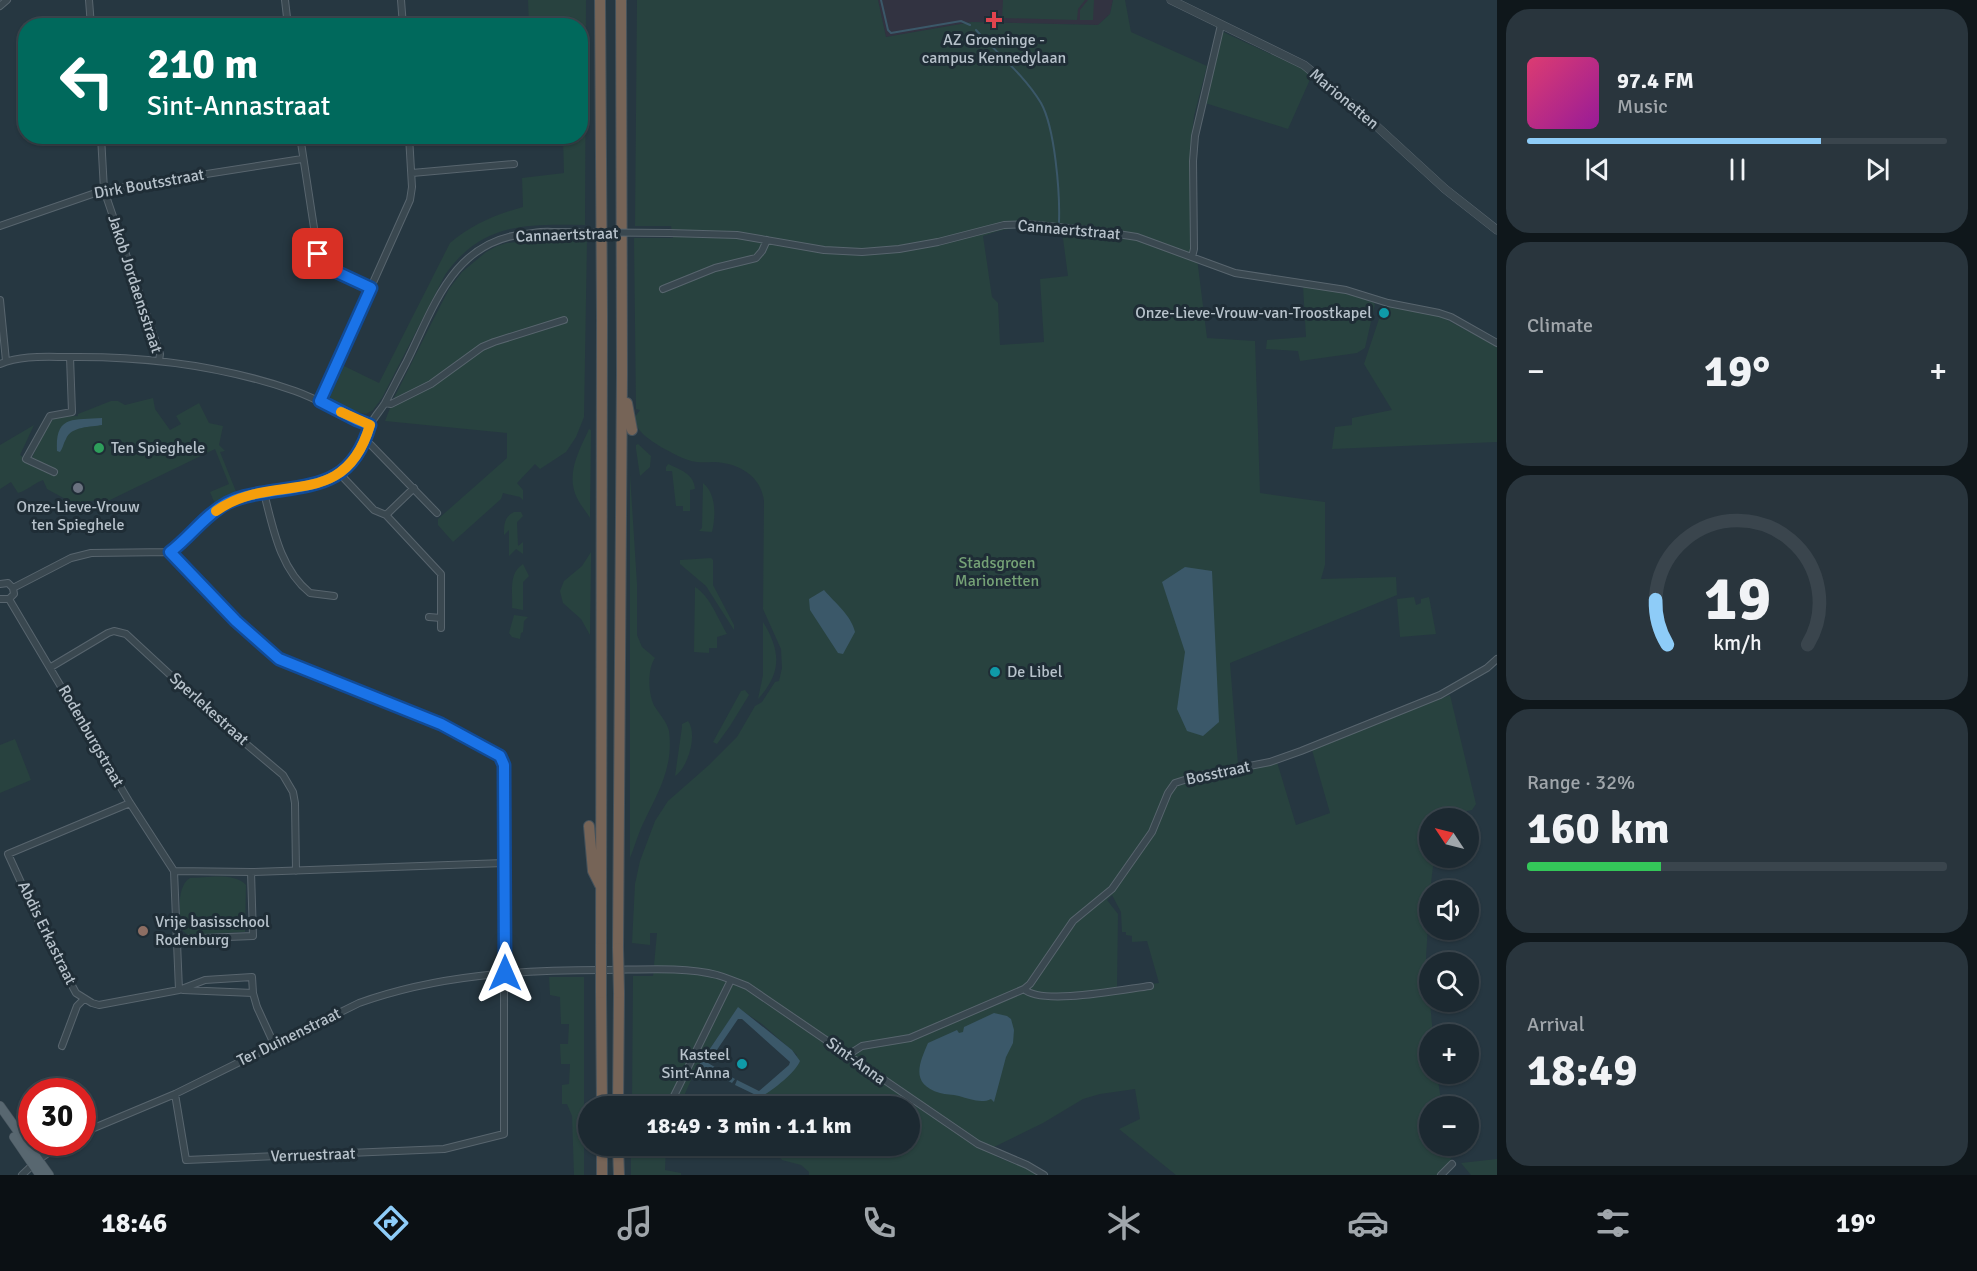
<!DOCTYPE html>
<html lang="en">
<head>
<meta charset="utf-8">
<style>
	:root { --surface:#1c2931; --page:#29353d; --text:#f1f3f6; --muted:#a0a6ab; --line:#3a454d; --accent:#8eccf8 }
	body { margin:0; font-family:Signika,sans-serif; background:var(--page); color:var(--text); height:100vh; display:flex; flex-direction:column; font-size:22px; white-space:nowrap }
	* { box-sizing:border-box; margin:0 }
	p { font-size:20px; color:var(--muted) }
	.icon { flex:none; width:33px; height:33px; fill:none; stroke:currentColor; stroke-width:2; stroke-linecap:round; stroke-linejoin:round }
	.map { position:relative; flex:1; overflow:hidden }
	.drawer { display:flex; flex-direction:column; gap:9px; padding:9px; background:#0f171b; width:480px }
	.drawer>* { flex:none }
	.banner { position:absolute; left:18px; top:18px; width:570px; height:126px; border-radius:24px; box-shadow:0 2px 4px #0004,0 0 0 2px var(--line); background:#00695c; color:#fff; overflow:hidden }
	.needle { width:39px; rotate:305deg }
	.tools { position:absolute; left:1419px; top:808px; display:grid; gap:12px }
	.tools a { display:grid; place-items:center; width:60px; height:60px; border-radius:50%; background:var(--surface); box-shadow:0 2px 4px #0004,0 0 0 2px var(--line); font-size:30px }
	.speed { position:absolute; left:18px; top:1078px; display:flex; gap:12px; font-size:30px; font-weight:700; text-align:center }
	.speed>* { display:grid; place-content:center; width:78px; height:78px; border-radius:50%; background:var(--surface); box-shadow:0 2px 4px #0004,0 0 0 2px var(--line); line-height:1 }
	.speed .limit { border:9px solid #d22; background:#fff; color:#111 }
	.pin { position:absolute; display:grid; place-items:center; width:51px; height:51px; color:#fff; margin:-26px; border-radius:12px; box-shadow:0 3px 9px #0006 }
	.me { position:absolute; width:66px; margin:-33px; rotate:0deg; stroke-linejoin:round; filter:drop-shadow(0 0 4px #0008) }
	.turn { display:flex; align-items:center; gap:21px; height:126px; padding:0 30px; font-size:27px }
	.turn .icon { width:78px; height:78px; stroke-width:2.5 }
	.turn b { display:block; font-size:42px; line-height:51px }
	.big { font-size:45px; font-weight:700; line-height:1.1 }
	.drawer .widget { flex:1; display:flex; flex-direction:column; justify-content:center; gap:9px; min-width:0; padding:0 21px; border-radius:24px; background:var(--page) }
	.drawer .dial { align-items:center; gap:0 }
	.dial svg { height:156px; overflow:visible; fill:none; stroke:var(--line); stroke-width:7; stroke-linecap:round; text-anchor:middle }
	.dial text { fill:var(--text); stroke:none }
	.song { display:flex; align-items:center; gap:18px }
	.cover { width:72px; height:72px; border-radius:9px; background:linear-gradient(135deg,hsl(340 70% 55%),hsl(300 70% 35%)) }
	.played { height:6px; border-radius:3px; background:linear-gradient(90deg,var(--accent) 70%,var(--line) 70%) }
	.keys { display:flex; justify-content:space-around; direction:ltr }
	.heat { display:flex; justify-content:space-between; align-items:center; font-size:33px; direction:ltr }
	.charge { height:9px; border-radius:4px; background:linear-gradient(90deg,#34c759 32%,var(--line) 0) }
	.trip { position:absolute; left:578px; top:1096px; width:342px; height:60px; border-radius:30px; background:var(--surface); box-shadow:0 2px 4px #0004,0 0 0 2px var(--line); font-weight:700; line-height:60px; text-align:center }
	.dock { display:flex; height:96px; justify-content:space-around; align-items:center; background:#0b1014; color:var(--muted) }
	.dock .icon { width:42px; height:42px }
	.dock .current { color:var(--accent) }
	.dock b { font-size:27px; color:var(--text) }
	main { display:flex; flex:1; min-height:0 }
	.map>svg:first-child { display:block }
	.medical { fill:#323341 }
	.green { fill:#28423f; fill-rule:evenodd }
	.water { fill:#3b5869 }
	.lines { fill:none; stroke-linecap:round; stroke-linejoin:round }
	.stream { stroke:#3b5869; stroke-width:2 }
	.minor-casing { stroke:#58656e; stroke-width:8 }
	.tertiary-casing { stroke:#58656e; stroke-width:9 }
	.primary-casing { stroke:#47545d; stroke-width:10 }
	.motorway-casing { stroke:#45525b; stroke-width:12 }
	.minor { stroke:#3a4850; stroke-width:6 }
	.tertiary { stroke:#3a4850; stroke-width:8 }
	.primary { stroke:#586770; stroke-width:9 }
	.motorway { stroke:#766457; stroke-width:10 }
	.minor-bridge-casing { stroke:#58656e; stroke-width:8; stroke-linecap:butt }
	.motorway-bridge-casing { stroke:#45525b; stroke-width:12; stroke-linecap:butt }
	.minor-bridge { stroke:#3a4850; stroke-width:6 }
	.motorway-bridge { stroke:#766457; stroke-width:10 }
	.route-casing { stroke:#114b97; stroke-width:15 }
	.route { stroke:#1a73e8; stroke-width:10 }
	.slow { stroke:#f59e0b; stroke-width:10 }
	.health-dot { fill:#e0444e; stroke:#1f2d36; stroke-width:2 }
	.culture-dot { fill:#0f9aa8; stroke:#1f2d36; stroke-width:2 }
	.leisure-dot { fill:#2e9e5b; stroke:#1f2d36; stroke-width:2 }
	.worship-dot { fill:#6b7280; stroke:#1f2d36; stroke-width:2 }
	.education-dot { fill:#8d6e63; stroke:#1f2d36; stroke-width:2 }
	.labels { text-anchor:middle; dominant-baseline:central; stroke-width:6; stroke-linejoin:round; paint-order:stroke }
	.poi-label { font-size:16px; fill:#b7c2cb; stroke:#1f2d36; text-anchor:start }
	.street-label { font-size:16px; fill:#b7c2cb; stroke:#1f2d36 }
	.park-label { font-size:16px; fill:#75a176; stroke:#1f2d36 }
</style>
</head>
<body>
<main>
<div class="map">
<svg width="1497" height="1175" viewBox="0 0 1497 1175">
	<rect width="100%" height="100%" fill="#263741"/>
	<!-- medical -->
	<path class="medical" d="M878 0H1113L1110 14 1098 25 972 22 886 37Z"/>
	<!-- green -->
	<path class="green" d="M528 0H586L585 225C527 224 482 222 445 275L382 398 373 410 366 414C352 412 338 406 328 395L342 365 379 383 450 243C471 225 497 214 523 207L522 178 564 173 563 137 580 136V26L529 25Z
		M637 0H878L886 37 972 22 1098 25 1110 14 1113 0H1125L1131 32 1207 66 1194 116 1190 151V182L1191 233 1198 266 1207 338 1255 341 1260 493 1325 502V565L1321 579 1396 577 1397 595 1230 663 1238 764 1242 770 1277 762 1296 825 1330 813 1312 750 1450 695 1476 804 1472 810 1430 819V858H1434L1430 891 1426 958 1433 1035H1430V1074H1437L1442 1107H1430V1146H1450C1453 1163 1450 1164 1438 1175H1176L1119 1129 1140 1119 1135 1089 1100 1094 1083 1099 1043 1123 994 1147 997 1157 1031 1170 1037 1175H809V1172L801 1165 782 1160 775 1151 764 1146H909V1107H764V1100L760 1097 781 1081 797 1055 762 1024 738 1008 696 1069 679 1107 668 1102 667 1107H632L633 976H653L657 933H650V945L632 943 635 884 640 861 655 821 668 801 709 765 737 737 755 706 762 702 775 682 779 681 782 668 781 649 763 609 764 501C761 475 738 463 714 462 707 462 699 463 691 461 678 457 642 439 637 426 636 423 636 420 635 417L640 410 636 409 634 238H673L671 226H635ZM1019 227 1062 231 1068 276 1040 279 1044 342 1000 345 998 303 992 297 983 236 998 231ZM1112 895 1121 912 1122 932H1126V935L1132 936V942L1147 941 1159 983 1117 988 1118 914 1107 900Z
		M1003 0H1085L1078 9 1077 20 1002 18Z
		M1088 0H1094L1093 20H1080V10Z
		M1223 32 1303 69 1312 75 1288 129 1205 103Z
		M546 239H587L584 417 576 437 566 452 540 469 535 464 517 483 523 490V500L520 497 503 493 501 499 453 542 438 525V519L507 458V433L385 421 394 398 431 324 449 289 462 272 486 252 497 246 507 243Z
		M1303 286 1336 291 1372 301 1375 304 1365 348 1357 353 1300 361 1298 351 1266 349 1267 340 1306 337Z
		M1388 307 1440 316 1497 347V442L1332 449 1335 427 1352 425V418L1392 410 1364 364 1379 319 1390 315Z
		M153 398 155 409 170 430 181 424 176 416 199 403 209 423 223 426 219 445 225 451 220 452 237 494 215 504 210 492 229 484 215 449 110 500 89 501V512L47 489 43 480C33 484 28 490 18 493L11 482 0 489V445L34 425 20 455 30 462 46 428 55 417 78 416V414L111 401H118L125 405Z
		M589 429 591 430 590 518C586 511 580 505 577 498 565 474 580 449 589 429Z
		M638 444 651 456 650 467 640 476 636 449V445Z
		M668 464C681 470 694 474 695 489L690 490V511H683V506H676L672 471H666V467Z
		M630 474 637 584V635L642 647 655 658C647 669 648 696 655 707 660 715 667 722 669 731 674 770 656 795 641 828 637 838 634 848 630 858Z
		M703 483C716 493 716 516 712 532L699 531 702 528Z
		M514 512H521L523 516 517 522 518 546 523 542V554L516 549 509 556V530L504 535C504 525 504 517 514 512Z
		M591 552V562L590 635 581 619 563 603 560 591 564 581 582 566Z
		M711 558 713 560V585L734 625V630L706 586 680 564V560Z
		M523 564 529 576 523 582V610L512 608C513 593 508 573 523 564Z
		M695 587C710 596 718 619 727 634L717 637V648H709V653L694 652Z
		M1414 597 1416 605 1421 603V599L1429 597 1436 634 1400 637 1397 599Z
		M514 615 528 617 524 621 523 632 521 633 520 639 512 637 509 633Z
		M763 622C781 651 782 673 758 699L763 675Z
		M745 690 749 695 730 726 717 744 713 742 741 691Z
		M688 721C698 734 688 768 675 776L682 727V724Z
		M15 739 31 780 0 793V745Z
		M190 878C206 878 234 872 246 885L245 932 188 935 183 931C179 917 176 886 190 878Z
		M549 977H584V1175H574L572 1116 567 1104H562V1085L569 1084 570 1064H561L560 1044H568L569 1024H561L560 997 550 995Z
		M631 1146H666L665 1170 681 1173V1175H631Z
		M1497 1159V1175H1471L1461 1163Z"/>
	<!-- water -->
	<path class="water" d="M102 418V425C91 427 71 426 66 439 63 444 63 448 60 452L57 451C55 415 73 420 102 418Z
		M1185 567 1212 571 1219 722 1203 736 1187 731 1177 709 1185 652 1162 582Z
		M824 590C835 603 851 615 855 632L843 654 838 653 810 610 809 599Z
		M738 1007 792 1050 800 1061C795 1073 771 1092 760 1097L735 1085 737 1080 759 1091 789 1065 790 1062 742 1019H738L708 1063 735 1079 732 1083 699 1065Z
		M994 1013 1007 1016 1011 1019 1014 1030 1013 1043 1006 1057 994 1102 991 1099C981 1104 970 1099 959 1096 952 1094 946 1095 940 1093 910 1084 919 1064 928 1043L957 1030 959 1033 963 1032 964 1027Z"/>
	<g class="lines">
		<!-- stream -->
		<path class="stream" d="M881 0 888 30 891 33 961 21 970 25
			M976 30C998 54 1024 75 1041 103 1055 128 1060 193 1059 222"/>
		<defs>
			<path id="minor" d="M89 0 91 26
				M285 0 288 26
				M401 0 403 26
				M0 6 7 0
				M101 136 104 190 160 354 159 361
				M300 136 318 254 326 267 371 288
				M412 173 514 164
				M0 226 104 190 302 159
				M669 233 737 235 824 250 862 252 899 249 938 242 1004 225 1027 224 1098 231 1137 237 1235 273 1346 290 1388 303 1439 313 1451 317 1497 343
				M1192 257 1194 249 1193 161 1195 136 1221 25
				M663 289 715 268 756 258 762 251 767 240
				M0 300 6 361
				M0 364C21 355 46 357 68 357 144 356 223 366 295 391 321 400 344 416 370 425
				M320 401 410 200 412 187 409 136
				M385 403 391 404 431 384 482 347 494 342 564 320
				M371 445 437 513
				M54 472 26 459 50 416 72 412 70 357
				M340 474 374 510 386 515 414 488
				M264 493C273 528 280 569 310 593L334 596
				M386 515 441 574V628
				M170 552C195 534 212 506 242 497 272 487 318 493 342 472 358 458 362 444 370 426 373 418 380 411 385 403 392 390 399 376 406 363 434 307 453 241 525 234 534 233 543 231 552 232
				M0 584 8 583 13 588
				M13 588 71 558 91 553 170 552 236 621 279 659 441 724 496 753 500 756 504 765V1134L444 1149 186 1160 175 1094
				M0 599H9L14 594 13 588
				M9 599 130 803 174 871 179 990
				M429 617 441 618
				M51 667 108 633 114 631 126 634 232 732 283 775 293 792 295 803 296 871
				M130 803 8 854 45 935 76 993 92 1003 99 1005 179 990 205 980 252 977 253 993
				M174 871 251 872 504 863
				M178 939 253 936 251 872
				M1024 989C1041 1006 1125 989 1150 986
				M183 990 253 993 257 1007 274 1044
				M62 1046 77 1006 84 999
				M848 1055 862 1046 910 1038 1024 989 1030 984 1073 921 1112 889 1152 832 1168 793 1175 783 1197 776 1270 762 1301 751 1440 695 1487 668 1497 659
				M671 1107 670 1104 731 980
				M82 1133 175 1094 359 1003C437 975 520 970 603 970 637 970 684 966 717 975 727 978 737 982 747 986L978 1144 1027 1165 1044 1175
				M22 1175 38 1160 63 1143
				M1441 1175 1452 1164"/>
			<path id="tertiary" d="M1171 0 1304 65 1360 111 1445 189 1497 230"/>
			<path id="primary" d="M0 1106 49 1175
				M14 1137 40 1175"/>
			<path id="motorway" d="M600 0 602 317 601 948
				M627 403 632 430
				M589 826 593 871 600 885
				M618 948 622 373 621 0
				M601 993 602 1107
				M618 1107 619 993
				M602 1146V1175
				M618 1146 619 1175"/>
		</defs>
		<!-- minor casing -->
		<use href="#minor" class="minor-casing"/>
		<!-- tertiary casing -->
		<use href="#tertiary" class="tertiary-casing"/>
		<!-- primary casing -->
		<use href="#primary" class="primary-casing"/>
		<!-- motorway casing -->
		<use href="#motorway" class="motorway-casing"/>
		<!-- minor -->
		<use href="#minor" class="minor"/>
		<!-- tertiary -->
		<use href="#tertiary" class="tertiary"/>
		<!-- primary -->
		<use href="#primary" class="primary"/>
		<!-- motorway -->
		<use href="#motorway" class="motorway"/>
		<defs>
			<path id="minor-bridge" d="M552 232 669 233"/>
			<path id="motorway-bridge" d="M601 948V993
				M618 948 619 993"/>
		</defs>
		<!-- minor-bridge casing -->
		<use href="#minor-bridge" class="minor-bridge-casing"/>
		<!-- motorway-bridge casing -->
		<use href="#motorway-bridge" class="motorway-bridge-casing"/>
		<!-- minor-bridge -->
		<use href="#minor-bridge" class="minor-bridge"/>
		<!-- motorway-bridge -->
		<use href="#motorway-bridge" class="motorway-bridge"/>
	</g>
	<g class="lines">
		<defs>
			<path id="route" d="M318 254 326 267 371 288 320 401 357 420 370 425C352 486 316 484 262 493 250 495 238 497 227 503 205 515 190 537 170 552L236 621 279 659 441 724 500 756 504 765 505 973"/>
		</defs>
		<!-- route casing -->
		<use href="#route" class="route-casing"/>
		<!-- route -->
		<use href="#route" class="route"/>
		<!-- slow -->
		<path class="slow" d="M216 511C273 470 344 514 370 425L341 412"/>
	</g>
	<!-- markers -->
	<path class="health-dot" d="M991 11h6v6h6v6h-6v6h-6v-6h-6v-6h6z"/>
	<g class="culture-dot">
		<circle cx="1384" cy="313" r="6"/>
		<circle cx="995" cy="672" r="6"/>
		<circle cx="742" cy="1064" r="6"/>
	</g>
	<circle class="leisure-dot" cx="99" cy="448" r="6"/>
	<circle class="worship-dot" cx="78" cy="488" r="6"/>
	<circle class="education-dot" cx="143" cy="931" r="6"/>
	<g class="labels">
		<!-- poi labels -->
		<g class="poi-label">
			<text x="994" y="40" text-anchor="middle">AZ Groeninge -<tspan x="994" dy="18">campus Kennedylaan</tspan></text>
			<text x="1372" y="313" text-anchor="end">Onze-Lieve-Vrouw-van-Troostkapel</text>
			<text x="111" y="448">Ten Spieghele</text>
			<text x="78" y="507" text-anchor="middle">Onze-Lieve-Vrouw<tspan x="78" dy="18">ten Spieghele</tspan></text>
			<text x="1007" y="672">De Libel</text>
			<text x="155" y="922">Vrije basisschool<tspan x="155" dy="18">Rodenburg</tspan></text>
			<text x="730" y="1055" text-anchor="end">Kasteel<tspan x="730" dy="18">Sint-Anna</tspan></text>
		</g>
		<!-- street labels -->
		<g class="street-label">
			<text transform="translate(1344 99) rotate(40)">Marionetten</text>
			<text transform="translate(149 184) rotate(-10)">Dirk Boutsstraat</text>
			<text transform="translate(1069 230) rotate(5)">Cannaertstraat</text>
			<text transform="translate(567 235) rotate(-2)">Cannaertstraat</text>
			<text transform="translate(135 284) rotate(72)">Jakob Jordaensstraat</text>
			<text transform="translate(209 709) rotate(42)">Sperlekestraat</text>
			<text transform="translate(91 736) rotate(60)">Rodenburgstraat</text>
			<text transform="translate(1218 773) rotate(-12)">Bosstraat</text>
			<text transform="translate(47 933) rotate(64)">Abdis Erkastraat</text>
			<text transform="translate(289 1037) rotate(-26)">Ter Duinenstraat</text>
			<text transform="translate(856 1061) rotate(36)">Sint-Anna</text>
			<text transform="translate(313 1155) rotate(-2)">Verruestraat</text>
		</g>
		<!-- park labels -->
		<g class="park-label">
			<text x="997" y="563">Stadsgroen<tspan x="997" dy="18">Marionetten</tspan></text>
		</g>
	</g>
</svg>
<div class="tools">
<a><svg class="needle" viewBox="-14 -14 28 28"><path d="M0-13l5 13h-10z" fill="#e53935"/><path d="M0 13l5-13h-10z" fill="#a0a6ab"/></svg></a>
<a><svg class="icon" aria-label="sound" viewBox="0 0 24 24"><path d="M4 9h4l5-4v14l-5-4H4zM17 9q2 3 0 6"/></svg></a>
<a><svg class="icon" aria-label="search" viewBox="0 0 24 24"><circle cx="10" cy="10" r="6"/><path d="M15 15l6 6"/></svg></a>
<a>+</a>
<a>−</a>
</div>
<div class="speed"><div class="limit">30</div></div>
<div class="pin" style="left:318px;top:254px;background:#d93025"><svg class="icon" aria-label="arrive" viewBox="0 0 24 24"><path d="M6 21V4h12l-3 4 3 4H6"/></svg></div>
<svg class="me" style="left:505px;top:973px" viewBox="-20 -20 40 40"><path d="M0-17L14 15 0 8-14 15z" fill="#1a73e8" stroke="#fff" stroke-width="4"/></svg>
<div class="trip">18:49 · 3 min · 1.1 km</div>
<div class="banner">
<div class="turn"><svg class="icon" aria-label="left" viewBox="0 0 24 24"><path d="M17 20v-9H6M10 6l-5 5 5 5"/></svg><div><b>210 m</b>Sint-Annastraat</div></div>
</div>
</div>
<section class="drawer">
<div class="widget">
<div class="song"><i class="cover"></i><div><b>97.4 FM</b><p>Music</p></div></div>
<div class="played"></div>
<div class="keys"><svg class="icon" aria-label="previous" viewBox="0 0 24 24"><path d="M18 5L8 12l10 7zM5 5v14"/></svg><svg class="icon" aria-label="pause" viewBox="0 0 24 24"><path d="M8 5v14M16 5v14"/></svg><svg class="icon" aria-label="next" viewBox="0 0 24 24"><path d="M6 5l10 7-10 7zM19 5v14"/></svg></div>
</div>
<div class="widget"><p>Climate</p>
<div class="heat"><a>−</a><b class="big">19°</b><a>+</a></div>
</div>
<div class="widget dial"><svg viewBox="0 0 100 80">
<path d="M14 69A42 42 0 1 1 86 69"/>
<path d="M14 69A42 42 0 0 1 8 46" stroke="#8eccf8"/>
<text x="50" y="56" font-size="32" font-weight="700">19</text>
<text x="50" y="72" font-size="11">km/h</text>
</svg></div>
<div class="widget"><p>Range · 32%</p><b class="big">160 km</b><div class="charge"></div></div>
<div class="widget"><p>Arrival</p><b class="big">18:49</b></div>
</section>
</main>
<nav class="dock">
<b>18:46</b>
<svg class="icon current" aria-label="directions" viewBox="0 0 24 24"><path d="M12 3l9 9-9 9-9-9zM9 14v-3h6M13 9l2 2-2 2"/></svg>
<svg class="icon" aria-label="music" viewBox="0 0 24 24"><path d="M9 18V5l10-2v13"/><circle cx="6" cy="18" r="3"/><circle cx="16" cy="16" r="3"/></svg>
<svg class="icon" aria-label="phone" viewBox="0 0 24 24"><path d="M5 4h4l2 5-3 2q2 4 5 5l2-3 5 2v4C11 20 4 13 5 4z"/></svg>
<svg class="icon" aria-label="climate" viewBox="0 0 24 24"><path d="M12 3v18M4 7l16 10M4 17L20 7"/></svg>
<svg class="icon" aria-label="car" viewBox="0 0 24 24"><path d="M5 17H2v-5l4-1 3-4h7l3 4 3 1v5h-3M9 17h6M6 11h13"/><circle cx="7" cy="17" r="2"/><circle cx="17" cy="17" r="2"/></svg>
<svg class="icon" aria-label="filters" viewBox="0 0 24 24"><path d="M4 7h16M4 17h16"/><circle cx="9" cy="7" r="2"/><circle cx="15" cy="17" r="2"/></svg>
<b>19°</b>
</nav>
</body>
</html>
